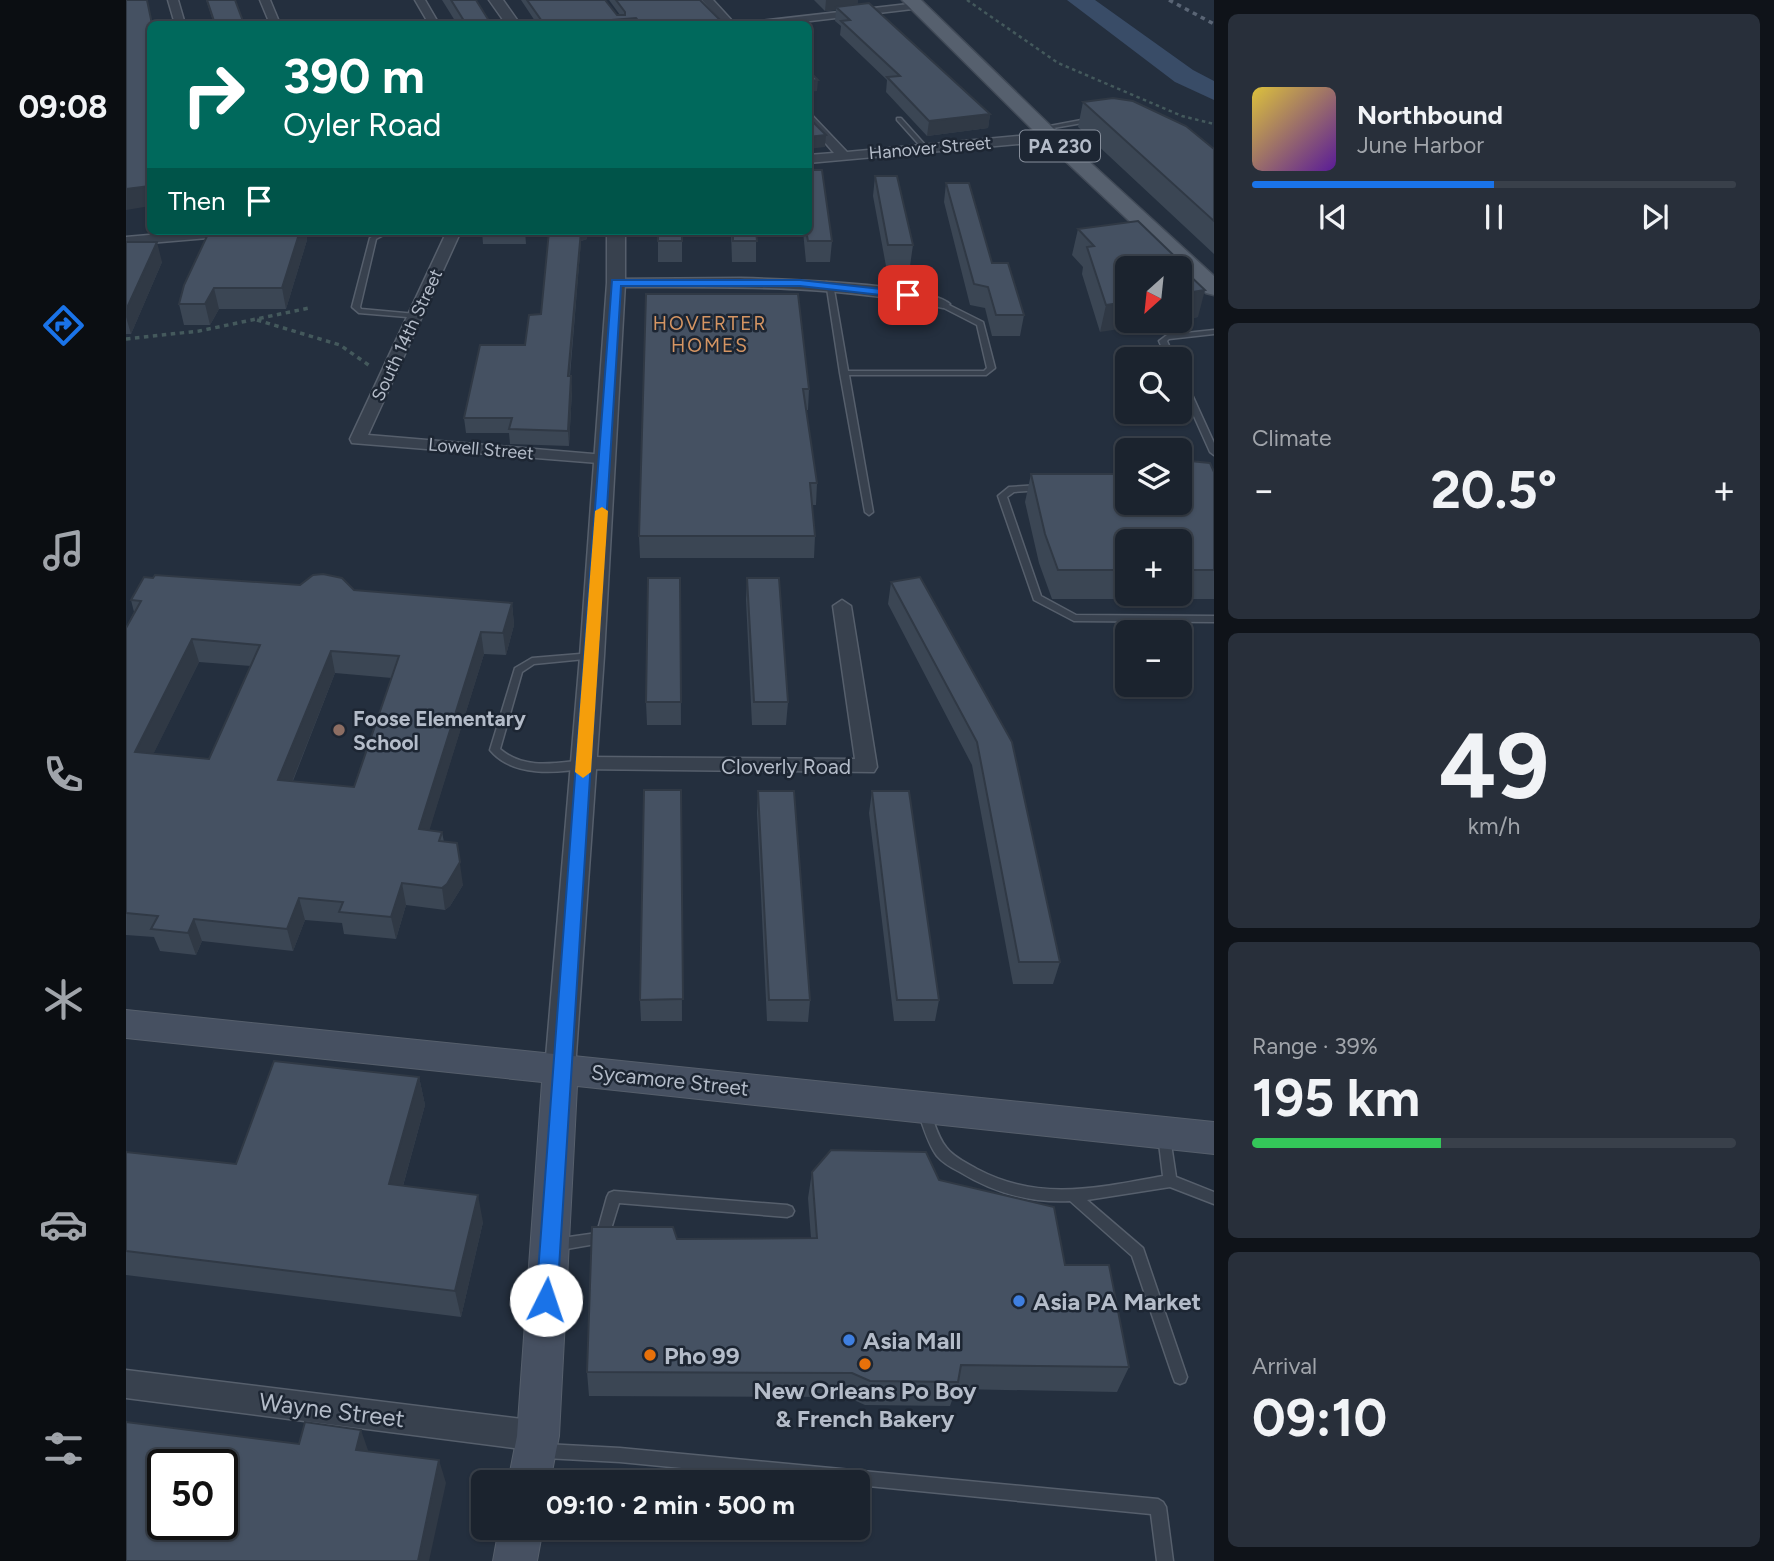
<!DOCTYPE html>
<html lang="en">
<head>
<meta charset="utf-8">
<style>
	:root { --surface:#1b232e; --page:#282f3a; --text:#f1f3f6; --muted:#a0a4aa; --line:#39404a; --accent:#1a73e8 }
	body { margin:0; font-family:Figtree,sans-serif; background:var(--page); color:var(--text); height:100vh; display:flex; flex-direction:column; font-size:26px; white-space:nowrap }
	* { box-sizing:border-box; margin:0 }
	p { font-size:23px; color:var(--muted) }
	.icon { flex:none; width:38px; height:38px; fill:none; stroke:currentColor; stroke-width:2; stroke-linecap:round; stroke-linejoin:round }
	.map { position:relative; flex:1; overflow:hidden }
	.sheet { display:flex; flex-direction:column; gap:14px; padding:14px; background:#0f1319; width:560px }
	.sheet>* { flex:none }
	.guide { position:absolute; left:21px; top:21px; width:665px; height:214px; border-radius:10px; box-shadow:0 2px 5px #0004,0 0 0 2px var(--line); background:#00695c; color:#fff; overflow:hidden }
	.needle { width:46px; rotate:207deg }
	.fabs { position:absolute; left:989px; top:256px; display:grid; gap:14px }
	.fabs a { display:grid; place-items:center; width:77px; height:77px; border-radius:10px; background:var(--surface); box-shadow:0 2px 5px #0004,0 0 0 2px var(--line); font-size:35px }
	.speed { position:absolute; left:21px; top:1449px; display:flex; gap:14px; font-size:35px; font-weight:700; text-align:center }
	.speed>* { display:grid; place-content:center; width:91px; height:91px; border-radius:50%; background:var(--surface); box-shadow:0 2px 5px #0004,0 0 0 2px var(--line); line-height:1 }
	.speed .limit { border:4px solid #111; border-radius:10px; background:#fff; color:#111 }
	.pin { position:absolute; display:grid; place-items:center; width:60px; height:60px; color:#fff; margin:-30px; border-radius:14px; box-shadow:0 4px 10px #0006 }
	.me { position:absolute; width:77px; margin:-38px; rotate:4deg; stroke-linejoin:round; filter:drop-shadow(0 0 5px #0008) }
	.turn { display:flex; align-items:center; gap:24px; height:147px; padding:0 21px; font-size:32px }
	.turn .icon { width:91px; height:91px; stroke-width:2.5 }
	.turn b { display:block; font-size:49px; line-height:60px }
	.then { display:flex; align-items:center; height:66px; padding:0 21px; background:#0003; gap:14px; font-size:26px }
	.big { font-size:52px; font-weight:700; line-height:1.1 }
	.sheet .card { flex:1; display:flex; flex-direction:column; justify-content:center; gap:10px; min-width:0; padding:0 24px; border-radius:10px; background:var(--page) }
	.sheet .dial { align-items:center; gap:0 }
	.dial b { font-size:91px; line-height:1 }
	.song { display:flex; align-items:center; gap:21px }
	.cover { width:84px; height:84px; border-radius:10px; background:linear-gradient(135deg,hsl(50 70% 55%),hsl(270 70% 35%)) }
	.played { height:7px; border-radius:4px; background:linear-gradient(90deg,var(--accent) 50%,var(--line) 50%) }
	.keys { display:flex; justify-content:space-around; direction:ltr }
	.heat { display:flex; justify-content:space-between; align-items:center; font-size:38px; direction:ltr }
	.charge { height:10px; border-radius:5px; background:linear-gradient(90deg,#34c759 39%,var(--line) 0) }
	.trip { position:absolute; left:345px; top:1470px; width:399px; height:70px; border-radius:10px; background:var(--surface); box-shadow:0 2px 5px #0004,0 0 0 2px var(--line); font-weight:700; line-height:70px; text-align:center }
	main { display:flex; flex:1; min-height:0 }
	.menu { display:flex; flex-direction:column; width:126px; justify-content:space-around; align-items:center; background:#0b0e12; color:var(--muted) }
	.menu .icon { width:49px; height:49px }
	.menu .active { color:var(--accent) }
	.menu b { font-size:32px; color:var(--text) }
	.map>svg:first-child { display:block }
	.lines { fill:none; stroke-linecap:round; stroke-linejoin:round }
	.river { fill:#394c67; fill-rule:evenodd }
	.service-casing { stroke:#565f6c; stroke-width:3 }
	.minor-casing { stroke:#565f6c; stroke-width:3 }
	.tertiary-casing { stroke:#565f6c; stroke-width:3 }
	.secondary-casing { stroke:#565f6c; stroke-width:2 }
	.primary-casing { stroke:#414a57; stroke-width:3 }
	.path-far1 { stroke:#44595c; stroke-width:2.5; stroke-dasharray:3.5 3.5; stroke-linecap:butt }
	.path { stroke:#44595c; stroke-width:3.5; stroke-dasharray:4.5 4.5; stroke-linecap:butt }
	.service { fill:#38414e; fill-rule:evenodd }
	.minor { fill:#38414e; fill-rule:evenodd }
	.tertiary { fill:#38414e; fill-rule:evenodd }
	.secondary { fill:#465061; fill-rule:evenodd }
	.primary { fill:#56606e; fill-rule:evenodd }
	.rail { stroke:#5a6575; stroke-width:3.5; stroke-dasharray:4.5 4.5; stroke-linecap:butt }
	.wall { fill:#3b4654; fill-rule:evenodd }
	.shaded-wall { fill:#303945 }
	.building { fill:#455162; stroke:#303945; stroke-width:2; fill-rule:evenodd }
	.route { fill:#1a73e8; stroke:#114b97; stroke-width:2 }
	.slow { fill:#f59e0b }
	.education-dot { fill:#8d6e63; stroke:#1d2633; stroke-width:2.5 }
	.shop-dot { fill:#3f7fe0; stroke:#1d2633; stroke-width:2.5 }
	.food-dot { fill:#e8710a; stroke:#1d2633; stroke-width:2.5 }
	.labels { text-anchor:middle; dominant-baseline:central; stroke-width:5; stroke-linejoin:round; paint-order:stroke }
	.far-street-label { font-size:18px; fill:#b4bcc9; stroke:#1d2633 }
	.shield { fill:#1d2633; stroke:#878f9c; stroke-width:2 }
	.shield-label { font-size:19px; font-weight:bold; fill:#b4bcc9 }
	.far-neighbourhood-label { font-size:19px; letter-spacing:2px; fill:#d59563; stroke:#1d2633 }
	.poi-label { font-size:21px; font-weight:bold; fill:#b4bcc9; stroke:#1d2633; text-anchor:start }
	.street-label { font-size:21px; fill:#b4bcc9; stroke:#1d2633 }
	.near-poi-label { font-size:24px; font-weight:bold; fill:#b4bcc9; stroke:#1d2633; text-anchor:start }
	.near-street-label { font-size:24px; fill:#b4bcc9; stroke:#1d2633 }
</style>
</head>
<body>
<main>
<nav class="menu">
<b>09:08</b>
<svg class="icon active" aria-label="directions" viewBox="0 0 24 24"><path d="M12 3l9 9-9 9-9-9zM9 14v-3h6M13 9l2 2-2 2"/></svg>
<svg class="icon" aria-label="music" viewBox="0 0 24 24"><path d="M9 18V5l10-2v13"/><circle cx="6" cy="18" r="3"/><circle cx="16" cy="16" r="3"/></svg>
<svg class="icon" aria-label="phone" viewBox="0 0 24 24"><path d="M5 4h4l2 5-3 2q2 4 5 5l2-3 5 2v4C11 20 4 13 5 4z"/></svg>
<svg class="icon" aria-label="climate" viewBox="0 0 24 24"><path d="M12 3v18M4 7l16 10M4 17L20 7"/></svg>
<svg class="icon" aria-label="car" viewBox="0 0 24 24"><path d="M5 17H2v-5l4-1 3-4h7l3 4 3 1v5h-3M9 17h6M6 11h13"/><circle cx="7" cy="17" r="2"/><circle cx="17" cy="17" r="2"/></svg>
<svg class="icon" aria-label="filters" viewBox="0 0 24 24"><path d="M4 7h16M4 17h16"/><circle cx="9" cy="7" r="2"/><circle cx="15" cy="17" r="2"/></svg>
</nav>
<div class="map">
<svg width="1088" height="1561" viewBox="0 0 1088 1561">
	<rect width="100%" height="100%" fill="#242f3e"/>
	<g class="lines">
		<!-- river -->
		<path class="river" d="M941 0H969L1067 70 1088 81V100L1049 82Z"/>
		<defs>
			<path id="service" d="M771 118H775L801 147V149H797L771 120Z
				M966 118 969 120 968 121 916 130 913 128Z
				M256 231H265L250 239 234 307 235 309 290 314 294 316 293 318 233 313 226 307 244 238Z
				M700 282 707 284 722 371H858L861 368 851 325 814 306V302H817L857 322 869 368 860 375H723L747 512 743 515 739 512 714 373Z
				M1088 330V334L1043 339 1041 341 1049 359H1041L1033 341 1041 335Z
				M1054 375 1058 377 1088 443V455L1084 452 1054 385Z
				M914 485 917 486V490L888 492 881 497 915 596 950 615 1088 616V622L948 621 908 600 872 496 883 487Z
				M466 653 471 656 469 658 408 664 396 672 374 749C398 770 429 763 458 760L463 764 462 767C431 774 386 777 364 750L389 668 406 658Z
				M798 1106 802 1107C808 1120 811 1136 820 1147 827 1157 841 1163 851 1169 913 1202 971 1188 1037 1176L1032 1135 1033 1131 1038 1129 1043 1131 1050 1177 1088 1192V1204L1044 1187 961 1200 1017 1248 1061 1377 1059 1382 1054 1384 1049 1382 1047 1377 1006 1256 944 1201C904 1203 868 1193 834 1172 826 1168 817 1163 811 1156 802 1144 797 1126 792 1111L794 1107Z
				M488 1191 661 1205 666 1207 668 1211 666 1215 661 1217 493 1203 481 1242 429 1251 424 1249 422 1245 424 1241 429 1239 471 1233 481 1197 483 1193Z
				M419 1444 494 1448 1032 1499 1037 1502 1040 1507 1047 1561H1031L1025 1514 732 1485V1482H698L494 1462 419 1458 414 1456 412 1451 414 1446Z"/>
			<path id="minor" d="M42 0H52L59 24H49Z
				M134 0H144L154 24H144Z
				M289 0H299L313 24H303Z
				M576 0H587L609 24H598Z
				M791 3 796 6 795 8 659 24H629L635 21Z
				M682 111 721 152 925 133 931 137 925 141 682 163V155L708 153 682 123Z
				M68 231H124L117 235 0 245V237Z
				M321 231H335L242 435 479 455 487 460 485 464 226 443 224 439Z
				M614 278C650 279 802 283 824 304L817 308C709 284 600 287 490 287L483 283 490 279Z
				M716 600 725 606 751 767 748 772 451 769 448 764 451 759 458 757 729 759 707 606Z
				M0 1370 412 1421 422 1426 427 1436 422 1446 412 1451 0 1398Z"/>
			<path id="tertiary" d="M363 0H377L394 24H380Z
				M481 231H499V283L478 656 449 1069 445 1078 434 1082 423 1078 419 1069 454 656 481 283Z"/>
			<path id="secondary" d="M0 1010 1088 1122V1154L451 1086 433 1436 424 1482H382L391 1436 416 1082 0 1038Z
				M373 1528H417L411 1561H367Z"/>
			<path id="primary" d="M776 0H795L932 133 1088 276V295L1080 293 918 141Z"/>
		</defs>
		<!-- service casing -->
		<use href="#service" class="service-casing"/>
		<!-- minor casing -->
		<use href="#minor" class="minor-casing"/>
		<!-- tertiary casing -->
		<use href="#tertiary" class="tertiary-casing"/>
		<!-- secondary casing -->
		<use href="#secondary" class="secondary-casing"/>
		<!-- primary casing -->
		<use href="#primary" class="primary-casing"/>
		<!-- path-far1 -->
		<path class="path-far1" d="M841 0 932 63 1056 116 1088 124"/>
		<!-- path -->
		<path class="path" d="M131 320 214 345 244 366
			M0 339 73 331 183 308"/>
		<!-- service -->
		<use href="#service" class="service"/>
		<!-- minor -->
		<use href="#minor" class="minor"/>
		<!-- tertiary -->
		<use href="#tertiary" class="tertiary"/>
		<!-- secondary -->
		<use href="#secondary" class="secondary"/>
		<!-- primary -->
		<use href="#primary" class="primary"/>
		<!-- rail -->
		<path class="rail" d="M1043 0 1088 24"/>
	</g>
	<!-- wall -->
	<path class="wall" d="M80 0H109L118 24H88Z
		M316 0H350L365 24H331Z
		M395 0H479L491 15H494L483 0H574L598 24H411Z
		M688 0H732L731 5 864 114 862 128 801 136 760 92 761 80 714 35 715 26 709 21 710 10 699 11Z
		M957 102 1088 149V254L952 127Z
		M749 176 787 245 784 266H760L747 196Z
		M820 183 866 263 898 315 894 336H866L859 308 844 305 818 202Z
		M952 229 1064 271 1063 275 1072 317 1054 320V268L974 332 956 274 957 267 946 255Z
		M147 231H180L181 240 160 309H93L84 325H58L53 304 146 233Z
		M356 231H399L400 244H357Z
		M423 231 461 239 455 241 444 376 446 390 443 446 384 444 383 433H340L338 418 399 345 415 314Z
		M532 231H556V262H532Z
		M605 231H630V262H606Z
		M677 231H682L706 241 704 262H680Z
		M0 242 36 262 5 334H0Z
		M520 294 683 389 682 410H680L691 483 690 505H686L689 536 688 558H514L513 536Z
		M1088 472V599H926L913 563 899 502 905 474 1001 502ZM1001 541H1054V593H1001Z
		M554 578 555 725H521L520 702Z
		M621 578 662 702 660 725H626L620 600Z
		M765 582 886 742 934 962 927 984H887L846 765 762 604Z
		M228 590 386 603 388 625 380 655 358 654 303 830 316 832 318 842 337 885 324 906 319 910 280 905 270 939 218 934 216 923 179 920 167 951 76 941 70 955 34 951 28 937 0 935V628L8 612 5 600ZM73 662 125 666 83 759 27 754ZM209 673 266 678 228 787 167 781Z
		M555 790 556 1021H515L514 1000Z
		M632 791 684 1000 682 1022 641 1021 631 813Z
		M746 791 813 1000 809 1021H768L743 813Z
		M293 1077 299 1105 277 1186 357 1222 335 1317 0 1275V1152L110 1164Z
		M686 1172 813 1180 939 1265 1003 1367 991 1392 830 1389 824 1406 739 1405 721 1397 463 1396 461 1372 551 1239 685 1238 682 1198Z"/>
	<!-- shaded-wall -->
	<path class="shaded-wall" d="M700 0H732L731 7H710V10L699 11Z
		M510 18V24H459V22Z
		M692 80 691 91 682 92V81Z
		M864 114 862 128 801 136 803 121Z
		M700 135 699 147 682 149V137Z
		M24 186V206L0 210V189Z
		M174 231H180L181 240 160 309 156 288Z
		M455 231H462L461 239 455 241 442 390V376Z
		M31 242 36 262 5 334 0 317V310Z
		M1064 271 1058 293 1079 290 1072 317 1054 320V294L1060 272Z
		M88 288 93 309 84 325 79 304Z
		M1001 302V320H1052L974 332 980 305Z
		M445 376 446 390 443 446 442 431Z
		M386 603 388 625 380 655 377 633Z
		M355 632 358 654 297 851 293 829Z
		M66 639 73 662 17 775 9 752Z
		M205 651 209 673 158 802 152 780Z
		M331 843 337 885 324 906 319 910 316 888Z
		M276 883 280 905 270 939 265 917Z
		M173 898 179 920 167 951 161 929Z
		M68 919 76 941 70 955 62 933Z
		M293 1077 299 1105 270 1211 263 1184Z
		M352 1195 357 1222 335 1317 329 1291Z
		M235 1430 243 1453 230 1450Z
		M313 1460 320 1483 303 1561H292Z"/>
	<!-- building -->
	<path class="building" d="M0 0H21L26 24H24V186L0 189Z
		M81 0H109L118 24H89Z
		M325 0H350L365 24H340Z
		M401 0H479L491 15H499V12L490 0H574L598 24H515L510 18 459 22 461 24H418Z
		M743 3 864 114 803 121 761 77 774 76 715 21 724 20 710 7Z
		M682 70 692 80 682 81Z
		M987 98 1007 101 1060 126 1088 149V221L957 102Z
		M682 117 700 135 682 137Z
		M682 170H696L706 241H682L680 231H682Z
		M749 176H771L787 245H762Z
		M820 183H843L866 263H882L898 315H870L862 287 848 284Z
		M1012 221 1064 271 1060 272 1079 290 1054 294V268H1001V302L980 305 961 247 968 246 952 229Z
		M147 231H174L156 288H88L79 304H53L58 285 82 234 146 233Z
		M356 231H399V232H356Z
		M423 231H455L442 376H445L442 431 383 429 386 418H338L354 345H399L403 315 415 314Z
		M532 231H556V241H532Z
		M607 231H630L631 241H607Z
		M0 242H31L0 310Z
		M520 294H672L683 389H677L691 483H684L689 536H513Z
		M1054 460 1084 463 1088 472V570H1054V541H1001V570H932L919 534 905 474H1001V502H1054Z
		M197 574 216 578 228 590 386 603 377 633 355 632 293 829 316 832 313 841 331 843 334 862 321 884 316 888 276 883 265 917 213 912 217 902 173 898 161 929 68 919 62 933 25 929 32 916 0 913V628L15 601 5 600 18 577 27 578 29 575 174 585 187 575ZM66 639 134 645 83 759 9 752ZM205 651 273 656 228 787 152 780Z
		M794 577 886 742 934 962H893L851 742 765 582Z
		M522 578H554L555 702H520Z
		M621 578H653L662 702H628Z
		M518 790H555L557 999 514 1000Z
		M632 791H668L684 1000H643Z
		M746 791H783L813 1000H771Z
		M148 1061 293 1077 263 1184 352 1195 329 1291 0 1251V1152L110 1164Z
		M705 1150 800 1152 813 1180 928 1207 939 1265H983L1003 1367 835 1365 832 1382 744 1381 726 1373 461 1372 466 1227H547L551 1239 691 1238 686 1172Z
		M0 1422 173 1444 179 1422 235 1430 230 1450 313 1460 292 1561H0ZM37 1465H96V1524H37Z"/>
	<!-- route -->
	<path class="route" d="M486 280H674L782 292 787 295 782 298 674 286H495L431 1300 428 1307 420 1310 413 1307 410 1300Z"/>
	<!-- slow -->
	<path class="slow" d="M476 507 482 511 465 772 457 778 449 772 469 511Z"/>
	<!-- markers -->
	<circle class="education-dot" cx="213" cy="730" r="7"/>
	<g class="shop-dot">
		<circle cx="893" cy="1301" r="7"/>
		<circle cx="723" cy="1340" r="7"/>
	</g>
	<g class="food-dot">
		<circle cx="524" cy="1355" r="7"/>
		<circle cx="739" cy="1364" r="7"/>
	</g>
	<g class="labels">
		<!-- far-street labels -->
		<g class="far-street-label">
			<text transform="translate(804 148) rotate(-5)">Hanover Street</text>
			<text transform="translate(281 335) rotate(-65)">South 14th Street</text>
			<text transform="translate(355 449) rotate(5)">Lowell Street</text>
		</g>
		<!-- shield labels -->
		<rect class="shield" x="894" y="130.5" width="80" height="31" rx="5"/>
		<g class="shield-label">
			<text x="934" y="146">PA 230</text>
		</g>
		<!-- far-neighbourhood labels -->
		<g class="far-neighbourhood-label">
			<text x="584" y="323">HOVERTER<tspan x="584" dy="22">HOMES</tspan></text>
		</g>
		<!-- poi labels -->
		<g class="poi-label">
			<text x="227" y="718">Foose Elementary<tspan x="227" dy="24">School</tspan></text>
		</g>
		<!-- street labels -->
		<g class="street-label">
			<text x="660" y="766">Cloverly Road</text>
			<text transform="translate(544 1080) rotate(6)">Sycamore Street</text>
		</g>
		<!-- near-poi labels -->
		<g class="near-poi-label">
			<text x="907" y="1301">Asia PA Market</text>
			<text x="737" y="1340">Asia Mall</text>
			<text x="538" y="1355">Pho 99</text>
			<text x="739" y="1390" text-anchor="middle">New Orleans Po Boy<tspan x="739" dy="28">&amp; French Bakery</tspan></text>
		</g>
		<!-- near-street labels -->
		<g class="near-street-label">
			<text transform="translate(206 1410) rotate(7)">Wayne Street</text>
		</g>
	</g>
</svg>
<div class="fabs">
<a><svg class="needle" viewBox="-14 -14 28 28"><path d="M0-13l5 13h-10z" fill="#e53935"/><path d="M0 13l5-13h-10z" fill="#a0a4aa"/></svg></a>
<a><svg class="icon" aria-label="search" viewBox="0 0 24 24"><circle cx="10" cy="10" r="6"/><path d="M15 15l6 6"/></svg></a>
<a><svg class="icon" aria-label="layers" viewBox="0 0 24 24"><path d="M12 4l9 5-9 5-9-5zM3 14l9 5 9-5"/></svg></a>
<a>+</a>
<a>−</a>
</div>
<div class="speed"><div class="limit">50</div></div>
<div class="pin" style="left:782px;top:295px;background:#d93025"><svg class="icon" aria-label="arrive" viewBox="0 0 24 24"><path d="M6 21V4h12l-3 4 3 4H6"/></svg></div>
<svg class="me" style="left:420px;top:1300px" viewBox="-20 -20 40 40"><circle r="19" fill="#fff"/><path d="M0-13L10 11 0 6-10 11z" fill="#1a73e8"/></svg>
<div class="trip">09:10 · 2 min · 500 m</div>
<div class="guide">
<div class="turn"><svg class="icon" aria-label="right" viewBox="0 0 24 24"><path d="M7 20v-9h11M14 6l5 5-5 5"/></svg><div><b>390 m</b>Oyler Road</div></div>
<div class="then">Then<svg class="icon" aria-label="arrive" viewBox="0 0 24 24"><path d="M6 21V4h12l-3 4 3 4H6"/></svg></div>
</div>
</div>
<section class="sheet">
<div class="card">
<div class="song"><i class="cover"></i><div><b>Northbound</b><p>June Harbor</p></div></div>
<div class="played"></div>
<div class="keys"><svg class="icon" aria-label="previous" viewBox="0 0 24 24"><path d="M18 5L8 12l10 7zM5 5v14"/></svg><svg class="icon" aria-label="pause" viewBox="0 0 24 24"><path d="M8 5v14M16 5v14"/></svg><svg class="icon" aria-label="next" viewBox="0 0 24 24"><path d="M6 5l10 7-10 7zM19 5v14"/></svg></div>
</div>
<div class="card"><p>Climate</p>
<div class="heat"><a>−</a><b class="big">20.5°</b><a>+</a></div>
</div>
<div class="card dial"><b>49</b><p>km/h</p></div>
<div class="card"><p>Range · 39%</p><b class="big">195 km</b><div class="charge"></div></div>
<div class="card"><p>Arrival</p><b class="big">09:10</b></div>
</section>
</main>
</body>
</html>
